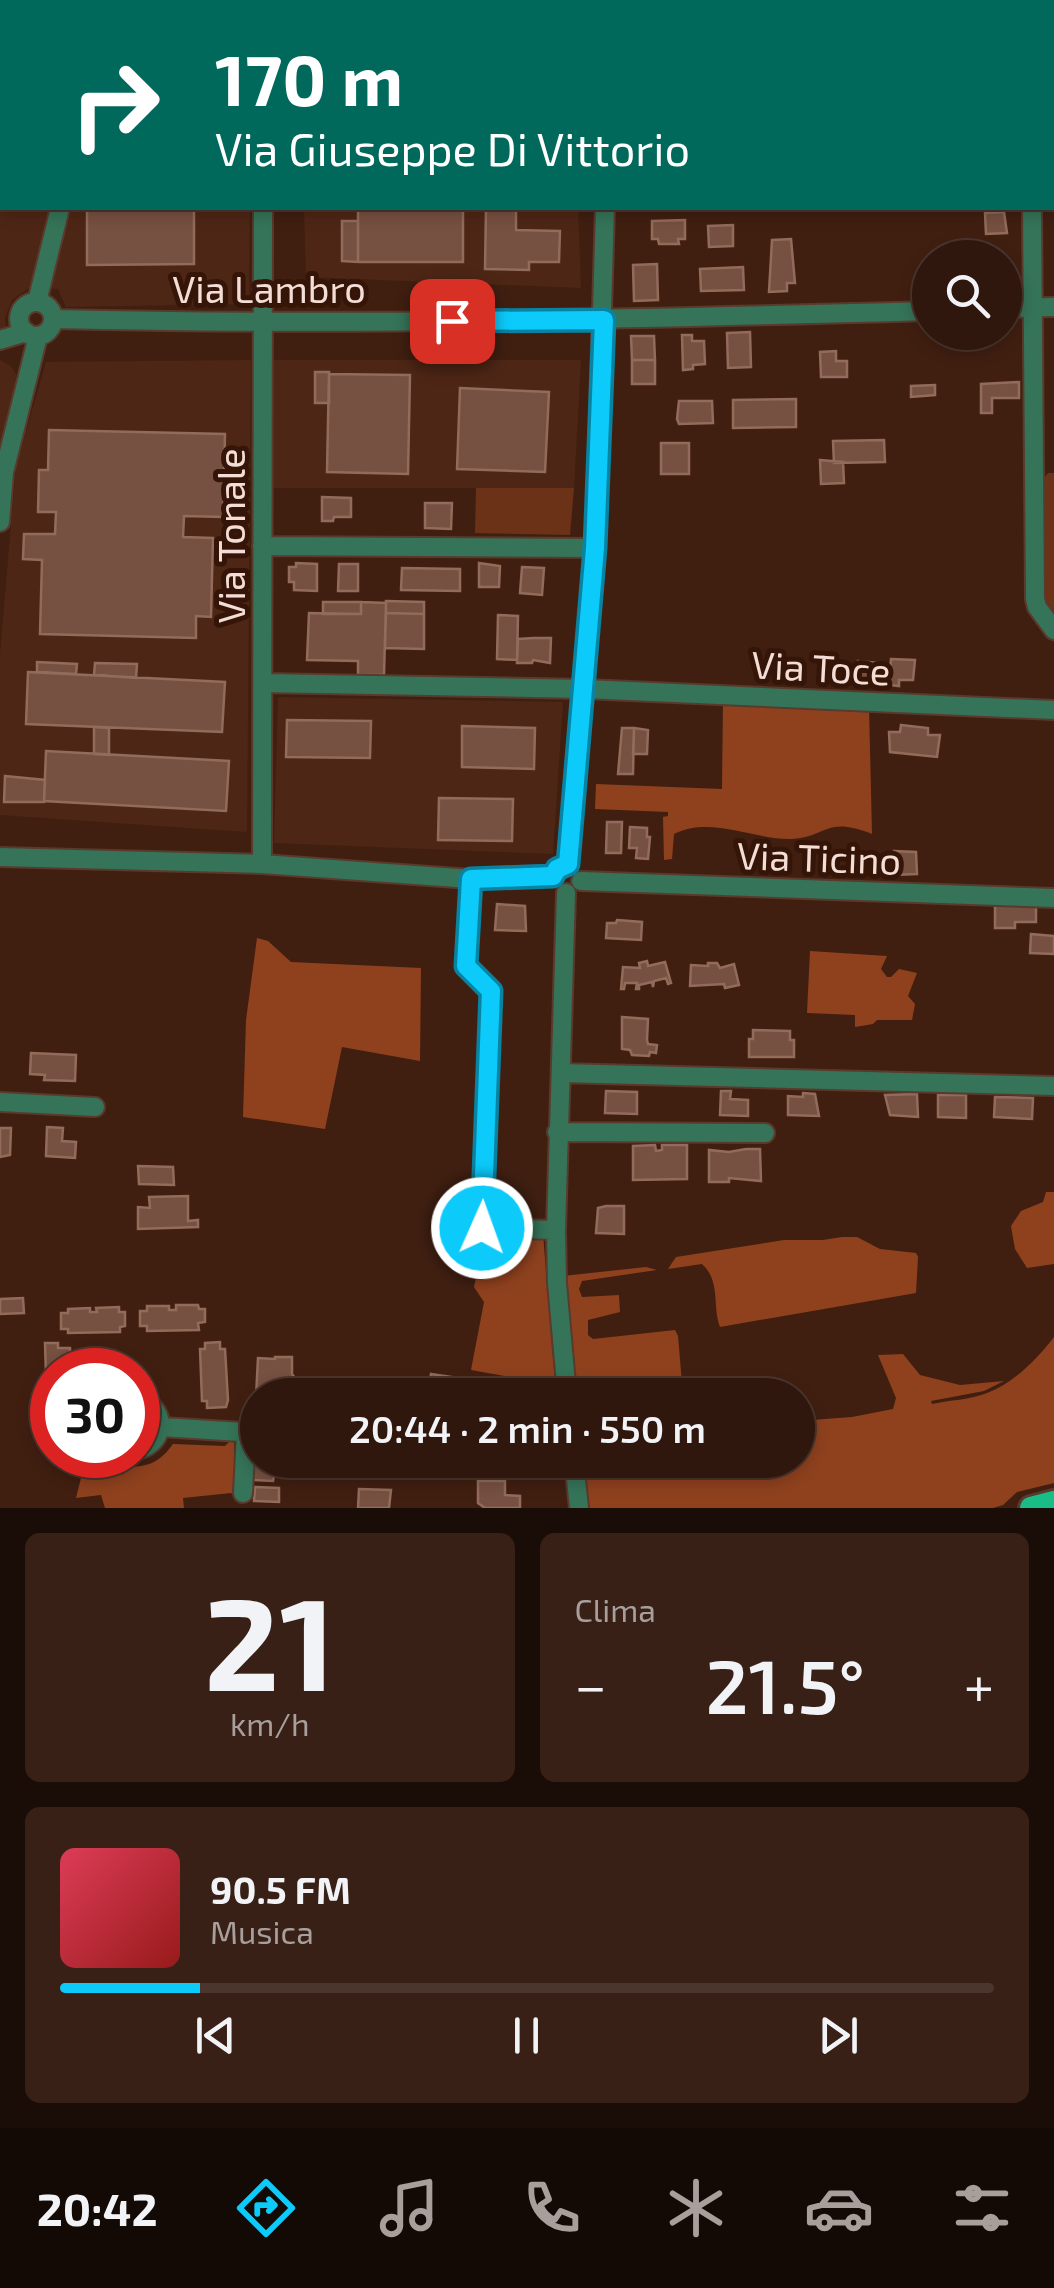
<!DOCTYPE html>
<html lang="it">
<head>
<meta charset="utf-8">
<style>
	:root { --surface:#30170d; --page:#382016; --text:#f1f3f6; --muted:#a89f9d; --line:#4b362e; --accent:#0ccafa }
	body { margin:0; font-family:"Exo 2",sans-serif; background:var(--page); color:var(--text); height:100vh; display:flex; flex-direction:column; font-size:38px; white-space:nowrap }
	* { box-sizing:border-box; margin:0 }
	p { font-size:32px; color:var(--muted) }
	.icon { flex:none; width:55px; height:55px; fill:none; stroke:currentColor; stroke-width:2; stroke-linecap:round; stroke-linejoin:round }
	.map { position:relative; height:1508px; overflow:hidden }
	.panel { display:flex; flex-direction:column; gap:25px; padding:25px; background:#1a0d07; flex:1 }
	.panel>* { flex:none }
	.banner { position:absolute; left:0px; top:0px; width:1055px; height:210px; box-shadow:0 5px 15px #0003,0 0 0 2px var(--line); background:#00695c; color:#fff; overflow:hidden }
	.buttons { position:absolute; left:912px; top:240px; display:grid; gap:20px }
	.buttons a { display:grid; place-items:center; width:110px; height:110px; border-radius:50%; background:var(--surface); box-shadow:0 5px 15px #0003,0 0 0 2px var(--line); font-size:50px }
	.speed { position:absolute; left:30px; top:1348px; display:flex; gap:20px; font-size:50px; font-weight:700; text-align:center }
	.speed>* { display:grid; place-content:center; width:130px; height:130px; border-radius:50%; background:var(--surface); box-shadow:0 5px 15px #0003,0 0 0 2px var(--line); line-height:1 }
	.speed .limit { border:15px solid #d22; background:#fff; color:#111 }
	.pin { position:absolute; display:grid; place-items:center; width:85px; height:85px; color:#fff; margin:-42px; border-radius:20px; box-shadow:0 5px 15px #0006 }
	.me { position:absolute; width:110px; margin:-55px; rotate:2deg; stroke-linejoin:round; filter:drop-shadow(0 0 8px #0008) }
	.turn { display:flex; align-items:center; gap:35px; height:210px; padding:0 50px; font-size:45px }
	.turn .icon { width:130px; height:130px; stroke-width:2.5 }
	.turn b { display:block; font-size:70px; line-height:85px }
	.big { font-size:75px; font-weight:600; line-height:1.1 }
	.panel .card { flex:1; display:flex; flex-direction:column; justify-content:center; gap:15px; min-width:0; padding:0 35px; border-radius:15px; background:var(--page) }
	.panel .dial { align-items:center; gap:0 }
	.dial b { font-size:130px; line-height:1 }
	.song { display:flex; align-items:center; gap:30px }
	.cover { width:120px; height:120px; border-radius:15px; background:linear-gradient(135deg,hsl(350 70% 55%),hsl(0 70% 35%)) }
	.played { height:10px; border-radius:5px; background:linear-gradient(90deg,var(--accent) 15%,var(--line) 15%) }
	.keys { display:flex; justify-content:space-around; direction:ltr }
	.heat { display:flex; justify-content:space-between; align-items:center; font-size:55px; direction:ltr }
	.panel .tiles { flex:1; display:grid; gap:25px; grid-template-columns:1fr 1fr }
	.card:last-child { grid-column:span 2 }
	.trip { position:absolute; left:240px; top:1378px; width:575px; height:100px; border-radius:50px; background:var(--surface); box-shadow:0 5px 15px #0003,0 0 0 2px var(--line); font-weight:600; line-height:100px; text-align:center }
	.dock { display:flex; height:160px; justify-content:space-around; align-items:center; background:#130905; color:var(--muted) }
	.dock .icon { width:70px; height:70px }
	.dock .on { color:var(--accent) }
	.dock b { font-size:45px; color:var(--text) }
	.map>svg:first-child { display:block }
	.built { fill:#4e2615 }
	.green { fill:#6c3218 }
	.forest { fill:#8f411e }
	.building { fill:#765041; stroke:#926b5b; stroke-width:2.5 }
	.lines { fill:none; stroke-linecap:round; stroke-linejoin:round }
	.minor-casing { stroke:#593a2c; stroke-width:22 }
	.major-casing { stroke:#593a2c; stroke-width:28 }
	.minor { stroke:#357458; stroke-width:18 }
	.major { stroke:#18be86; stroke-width:22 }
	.route-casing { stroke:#0883a2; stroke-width:25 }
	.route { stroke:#0ccafa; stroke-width:18 }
	.labels { text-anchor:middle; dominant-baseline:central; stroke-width:10; stroke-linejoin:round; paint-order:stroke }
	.street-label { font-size:38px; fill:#f3ddd4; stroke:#351507 }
</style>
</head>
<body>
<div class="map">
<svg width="1054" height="1508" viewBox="0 0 1054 1508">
	<rect width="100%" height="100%" fill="#401f11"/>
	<!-- built -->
	<path class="built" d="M0 0H243V2H2V208H250L249 304 66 307 58 289 30 287 12 300 5 317 6 329 0 332Z
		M304 208H578L581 288 306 277Z
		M0 360 11 366 16 374 15 395 0 447Z
		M251 360 247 832 0 815V654L16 466 46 362Z
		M273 360H581L574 488H273Z
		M278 697 563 702 553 854 274 843Z"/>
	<!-- green -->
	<path class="green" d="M1048 473H1054V612L1043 600 1044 478Z
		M476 488H574L570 535 475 533Z"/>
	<!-- forest -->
	<path class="forest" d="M723 699 869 707 872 834C825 815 827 838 790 839 751 839 711 816 674 834L672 859 664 860 663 817 668 816V812L595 809 596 784 722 789Z
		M257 938 268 941 291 962 421 968 420 1061 342 1047 325 1129 243 1117 246 1020Z
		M810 951 887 956 881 969 887 977H891L899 969 917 973 908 996 915 1004 912 1020H877L873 1024 855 1027V1015L807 1013Z
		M1046 1192H1054V1264L1027 1268 1015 1249 1011 1226 1021 1211 1043 1202Z
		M452 1232 543 1234 556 1395H543L539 1382 471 1370 484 1302 474 1287 477 1273 471 1248 454 1242Z
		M842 1237H857L880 1249 916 1253 918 1257 916 1293 720 1327C712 1306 721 1281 702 1264L668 1269 676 1257 784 1240H823Z
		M646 1267 657 1270 582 1281 579 1289 582 1297 619 1295 620 1312 588 1320V1335L593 1339 675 1330 678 1336 683 1395H574L563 1276Z
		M1054 1337V1483L1017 1492 1003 1505 993 1508H585L580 1460H798V1421L852 1417 893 1409 896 1398 878 1355 903 1354 920 1375 960 1385 1004 1381 984 1391 931 1401 932 1404C950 1400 970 1400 987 1393 1014 1383 1037 1359 1054 1337Z
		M230 1441 234 1442 235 1496 231 1493 183 1498 184 1508H105L101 1495 76 1498 83 1470 124 1474 128 1467C149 1467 161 1461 173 1444L225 1446Z"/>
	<!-- building -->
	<path class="building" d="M0 0H79L101 1 2 2V33Z
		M134 0H218L134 2Z
		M419 0 420 2H303L315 0Z
		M475 0H547V2H475Z
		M87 208H194V264L87 265Z
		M358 208H463V262H358Z
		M486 208H516V230L560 231 559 262H529V270L485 269Z
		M1004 212 1007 233 986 234 985 213Z
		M685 220V239H678L679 244H659L658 239H652V221Z
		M342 221H358V262L342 261Z
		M733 225V246L709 247 708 226Z
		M791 239 795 283H787V291L769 292 772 240Z
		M657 264 658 300 634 301 633 265Z
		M743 267 744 290 701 291 700 269Z
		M750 332 751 367 728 368 727 333Z
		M682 335H692V341H704L705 364 693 365V369L683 370Z
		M631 336H654L655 360H632Z
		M836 351V361H847V377H821L820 352Z
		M632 360H655V384H632Z
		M315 372H329V403H315Z
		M329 374 410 375 408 474 327 472Z
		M1019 382V398H992V413H981V384Z
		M935 385V395L911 397V386Z
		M460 388 549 392 545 472 457 469Z
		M796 399V427L733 428V400Z
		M679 401H712L713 423 679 424 677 419Z
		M49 430 225 434 223 517 184 516 183 537 213 538 211 617 196 616V638L40 634 42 560 23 559 24 534H55L56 512H38L39 470H48Z
		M884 440 885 462 834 463 833 441Z
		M661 443H689V474H661Z
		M820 460 843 462 844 483 821 484Z
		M322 497 351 498V517H334L333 521H322Z
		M425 503H452L451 529 425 528Z
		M296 563 317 564V591L294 590V582H289V567H296Z
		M479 563 500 566 499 587H479Z
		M339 564H358V591H338Z
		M522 567 544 568 542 595 520 593Z
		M402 568 460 569V591L401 590Z
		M386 601 424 602V614L386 613Z
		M323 602H361V614H323Z
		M361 602 386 603 384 675H358V661L307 660 309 613 361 614Z
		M386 613 424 614V649L385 648Z
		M498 615 518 616 517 660 497 659Z
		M534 638H551L550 663 533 660 532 663H517L518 639Z
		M891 659 915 660 913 680H899V686L889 685Z
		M858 661 878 663 877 684 856 683Z
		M37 662 77 664 76 674 37 672Z
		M95 663 137 664 136 678 94 675Z
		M28 672 225 682 222 732 26 724Z
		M287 720 371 721 370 758 286 757Z
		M901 725 928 728V735H940L937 757 890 752 889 732H900Z
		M462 726 535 728 534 769 462 767Z
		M94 727 109 728V755L94 754Z
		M622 728H634L633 774H618Z
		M634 728 648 730 647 754H633Z
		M46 751 229 761 226 811 44 801Z
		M5 776 45 780 44 802H4Z
		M439 798 513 799 512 841 438 840Z
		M607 822H622L621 853H606Z
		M630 827 647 828V837H650L648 859 636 858 637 848H629Z
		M894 851 916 852 917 874 893 875Z
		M497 904 525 906 526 931 495 930Z
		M995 905 1036 907V922H1015V928H995Z
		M617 920 642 922 641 940 606 938 607 923H616Z
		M1031 934 1054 936V954L1030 953Z
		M647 961 648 966 665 962 671 983 668 984 666 978 654 981 653 987 652 982 639 985V989H636L637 983H625L624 989H621L623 967 640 968 639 963Z
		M708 963H717L720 968 734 964 739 985 725 988 724 984 690 986 691 965 708 966Z
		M622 1017 648 1019 647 1040 648 1044 657 1045 656 1053 650 1052 649 1056 632 1055 630 1050 622 1049Z
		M753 1030 790 1031V1040H794V1057H749V1039H753Z
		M31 1053 76 1055 75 1081 44 1080 45 1075 30 1074Z
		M606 1091 637 1092V1114L605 1113Z
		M721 1091H731L730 1099 748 1100V1116L720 1115Z
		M803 1093 815 1094 819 1116 788 1115V1096L803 1097Z
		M917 1094 918 1117 890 1115 885 1095Z
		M938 1095H966V1118L938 1117Z
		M995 1097 1033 1098 1032 1119 994 1117Z
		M47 1127 63 1128 62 1141 76 1142 75 1158 46 1156Z
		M0 1128H11L10 1155 0 1157Z
		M655 1145 656 1151 662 1150V1145H687V1179L633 1180V1146Z
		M746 1149H760L761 1181 729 1178V1182H709V1150L729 1152Z
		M138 1166 173 1167 174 1185 139 1184Z
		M188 1196V1221L198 1220V1227L138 1229V1207L150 1208 149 1197Z
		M606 1206H624V1234L596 1233 598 1208Z
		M23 1298 24 1313 0 1314V1299Z
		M176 1305H198L199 1309H205V1322L198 1323 199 1330 147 1331V1326H140V1311H147V1306H169V1310H176Z
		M119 1307V1312H125V1326L120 1327V1332L68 1333V1329H61V1313H68V1309L90 1308V1312H97L96 1308Z
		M220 1342V1349H225L228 1400 226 1407 207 1408V1401H202L200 1349H205V1343Z
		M45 1343H58V1348H70L71 1370H52V1412L51 1406H47L46 1384H50V1376H46Z
		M275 1357H292V1374L301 1386 292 1395 256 1397 258 1358 275 1359Z
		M431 1374 452 1377 454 1395H428Z
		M254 1457 277 1460 273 1481 253 1480Z
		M478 1481H505V1495L520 1496V1508H485L478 1503Z
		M255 1487 279 1488V1502L254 1501Z
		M359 1489 391 1490 389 1508H358Z"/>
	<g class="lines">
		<defs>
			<path id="minor" d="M256 0V2
				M597 0V2
				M1032 2V0
				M1052 64H1054
				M1052 188H1054
				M1032 208 1035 599 1037 607 1054 630
				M37 302 60 208
				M19 319a17 17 0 1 1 34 0a17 17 0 1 1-34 0Z
				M1005 308 1054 307
				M54 319C346 326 638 319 930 311
				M0 340 26 332
				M0 522 4 472 38 336
				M262 546 595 548
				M263 683 585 689 1054 710
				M0 857 262 864 471 879 553 876
				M262 864 263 208
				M568 864 595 548 605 208
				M471 879 466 966 491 991 482 1228 556 1230
				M581 881 1054 898
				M566 893 556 1230 557 1283 567 1395
				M561 1073 1054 1086
				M0 1102 95 1107
				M557 1132 765 1133
				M138 1399C167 1407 167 1442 138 1450
				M161 1427 258 1433
				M574 1460 579 1508
				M243 1493 246 1433"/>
			<path id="major" d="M1031 1508 1054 1502"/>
		</defs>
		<!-- minor casing -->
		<use href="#minor" class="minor-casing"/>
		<!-- major casing -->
		<use href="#major" class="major-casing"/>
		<!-- minor -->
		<use href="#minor" class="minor"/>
		<!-- major -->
		<use href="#major" class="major"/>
	</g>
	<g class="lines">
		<defs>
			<path id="route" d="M452 321 604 320 595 548 568 864 557 869 553 876 471 879 466 966 491 991 482 1228"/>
		</defs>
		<!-- route casing -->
		<use href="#route" class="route-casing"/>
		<!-- route -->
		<use href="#route" class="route"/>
	</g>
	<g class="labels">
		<!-- street labels -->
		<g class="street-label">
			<text x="269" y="288">Via Lambro</text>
			<text transform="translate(230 536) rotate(-90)">Via Tonale</text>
			<text transform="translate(821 667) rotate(3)">Via Toce</text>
			<text transform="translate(819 857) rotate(2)">Via Ticino</text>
		</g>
	</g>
</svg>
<div class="buttons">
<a><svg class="icon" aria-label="search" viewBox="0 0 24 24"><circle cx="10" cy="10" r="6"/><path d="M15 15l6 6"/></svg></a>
</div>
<div class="speed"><div class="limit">30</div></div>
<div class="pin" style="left:452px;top:321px;background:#d93025"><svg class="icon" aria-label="arrive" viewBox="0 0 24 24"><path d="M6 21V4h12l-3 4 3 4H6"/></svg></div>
<svg class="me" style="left:482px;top:1228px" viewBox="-20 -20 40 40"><circle r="17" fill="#0ccafa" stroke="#fff" stroke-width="3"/><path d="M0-11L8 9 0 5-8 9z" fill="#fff"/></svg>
<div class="trip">20:44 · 2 min · 550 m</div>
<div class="banner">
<div class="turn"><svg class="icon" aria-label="right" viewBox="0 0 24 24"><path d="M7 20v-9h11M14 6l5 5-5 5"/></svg><div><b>170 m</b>Via Giuseppe Di Vittorio</div></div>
</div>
</div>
<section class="panel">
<div class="tiles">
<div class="card dial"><b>21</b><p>km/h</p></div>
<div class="card"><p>Clima</p>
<div class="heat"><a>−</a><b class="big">21.5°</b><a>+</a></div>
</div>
<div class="card">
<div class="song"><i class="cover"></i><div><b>90.5 FM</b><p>Musica</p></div></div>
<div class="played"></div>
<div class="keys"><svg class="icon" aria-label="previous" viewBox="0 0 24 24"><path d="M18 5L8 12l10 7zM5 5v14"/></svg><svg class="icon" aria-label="pause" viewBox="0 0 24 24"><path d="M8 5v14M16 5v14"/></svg><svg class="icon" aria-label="next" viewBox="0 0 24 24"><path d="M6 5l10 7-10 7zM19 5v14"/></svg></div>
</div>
</div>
</section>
<nav class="dock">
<b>20:42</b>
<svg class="icon on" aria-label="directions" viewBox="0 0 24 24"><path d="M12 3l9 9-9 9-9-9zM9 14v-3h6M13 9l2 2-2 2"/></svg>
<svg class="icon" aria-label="music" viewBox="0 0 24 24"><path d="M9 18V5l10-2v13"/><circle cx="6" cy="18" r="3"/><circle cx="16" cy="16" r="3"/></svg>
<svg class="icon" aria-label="phone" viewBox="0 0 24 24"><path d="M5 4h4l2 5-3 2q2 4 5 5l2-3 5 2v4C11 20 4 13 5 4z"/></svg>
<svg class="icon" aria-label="climate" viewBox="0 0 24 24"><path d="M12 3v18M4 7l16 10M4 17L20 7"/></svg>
<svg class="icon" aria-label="car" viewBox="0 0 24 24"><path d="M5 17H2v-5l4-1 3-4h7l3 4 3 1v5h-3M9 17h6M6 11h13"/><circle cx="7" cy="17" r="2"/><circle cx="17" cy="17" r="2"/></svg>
<svg class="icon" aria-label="filters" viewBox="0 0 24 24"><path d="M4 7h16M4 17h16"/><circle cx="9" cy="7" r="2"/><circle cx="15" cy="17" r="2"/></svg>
</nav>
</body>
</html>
